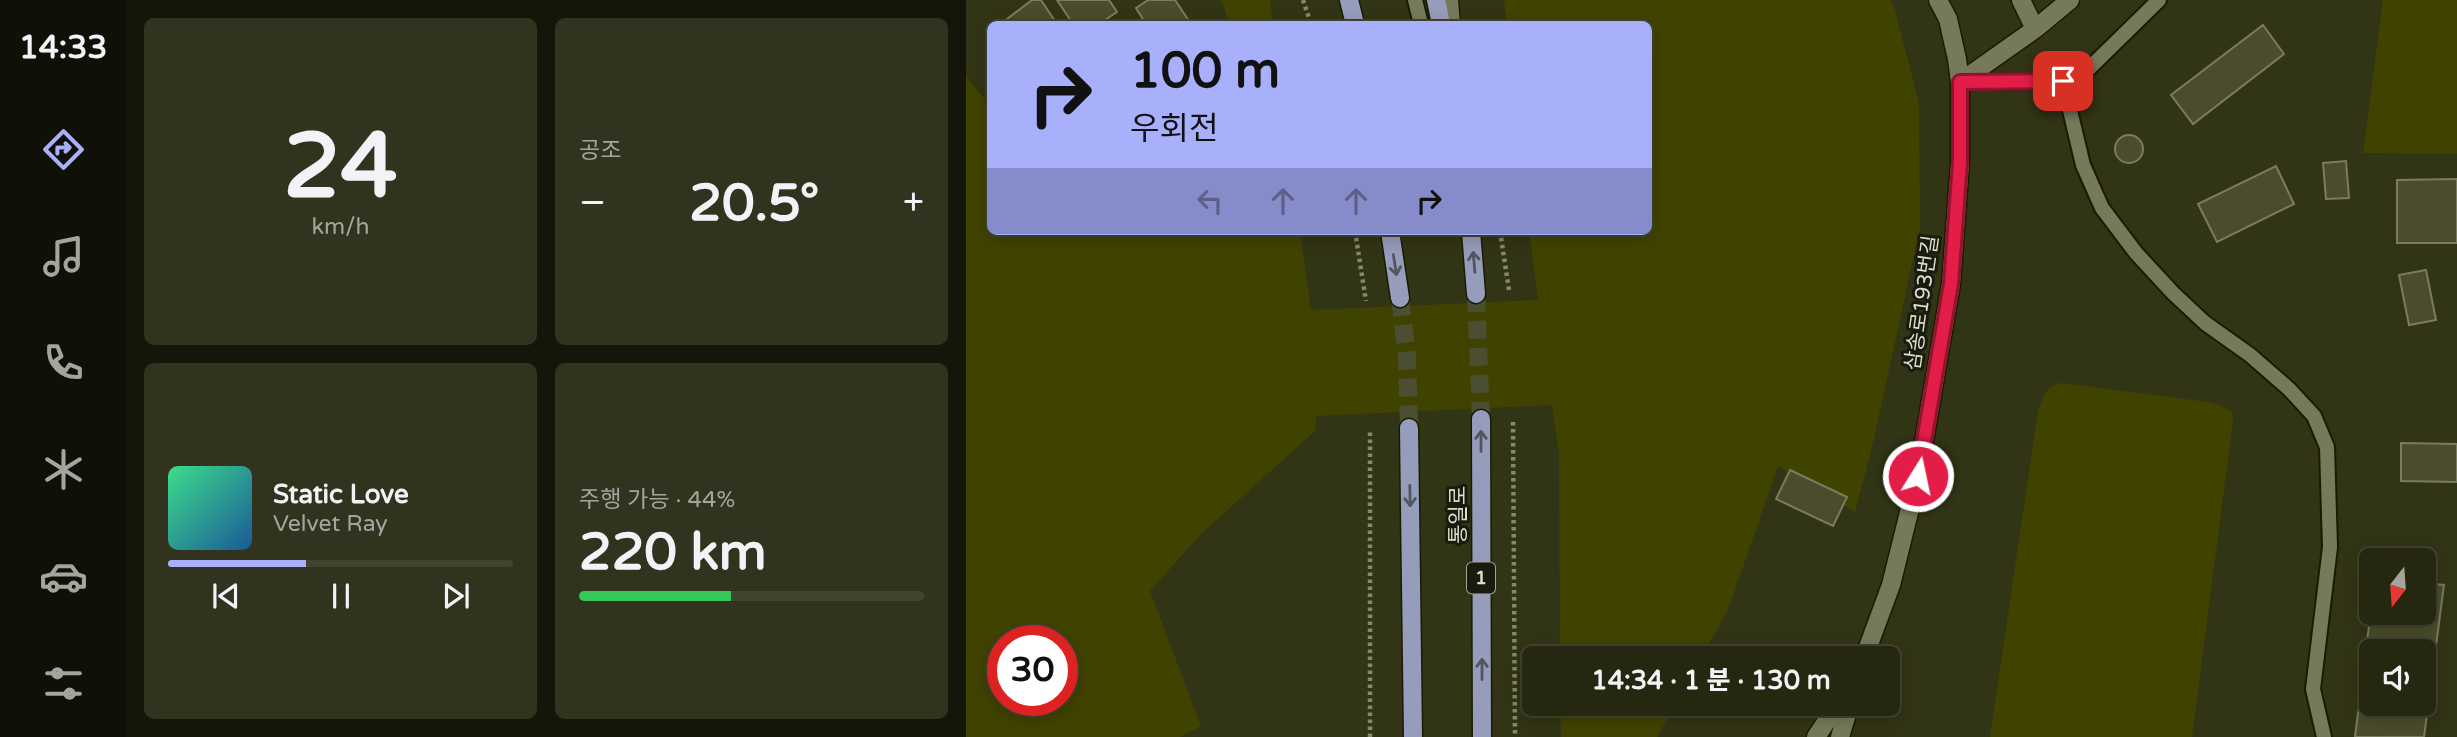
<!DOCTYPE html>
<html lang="ko">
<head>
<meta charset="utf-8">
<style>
	:root { --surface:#262710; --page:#32331e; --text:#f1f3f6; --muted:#a4a59f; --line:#424430; --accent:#a8b0fc }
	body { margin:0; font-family:"Varela Round","Noto Sans KR",sans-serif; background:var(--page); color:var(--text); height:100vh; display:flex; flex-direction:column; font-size:26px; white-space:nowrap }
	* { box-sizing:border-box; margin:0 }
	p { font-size:23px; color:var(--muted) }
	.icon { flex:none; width:38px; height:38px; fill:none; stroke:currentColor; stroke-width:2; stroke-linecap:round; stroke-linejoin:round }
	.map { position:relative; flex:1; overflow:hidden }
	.details { display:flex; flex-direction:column; gap:18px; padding:18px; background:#151509; width:840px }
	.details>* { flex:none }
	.banner { position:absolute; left:21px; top:21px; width:665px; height:214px; border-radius:10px; box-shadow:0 4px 18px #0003,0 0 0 2px var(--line); background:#a8b0fc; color:#111; overflow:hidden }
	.needle { width:46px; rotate:197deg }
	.buttons { position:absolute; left:1393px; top:548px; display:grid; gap:14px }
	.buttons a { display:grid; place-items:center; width:77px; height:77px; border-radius:10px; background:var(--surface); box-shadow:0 4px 18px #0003,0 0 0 2px var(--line); font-size:35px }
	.speed { position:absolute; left:21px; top:625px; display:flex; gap:14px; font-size:35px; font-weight:700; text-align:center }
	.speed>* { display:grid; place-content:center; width:91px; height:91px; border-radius:50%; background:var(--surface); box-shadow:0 4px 18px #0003,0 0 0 2px var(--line); line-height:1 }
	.speed .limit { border:10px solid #d22; background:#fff; color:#111 }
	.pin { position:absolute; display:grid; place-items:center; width:60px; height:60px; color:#fff; margin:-30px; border-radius:14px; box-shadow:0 4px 10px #0006 }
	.me { position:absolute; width:77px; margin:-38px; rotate:10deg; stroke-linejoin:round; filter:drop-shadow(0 0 5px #0008) }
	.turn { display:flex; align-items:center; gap:24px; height:147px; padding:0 28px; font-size:32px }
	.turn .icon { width:91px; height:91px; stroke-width:2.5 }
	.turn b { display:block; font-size:49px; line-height:60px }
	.lanes { display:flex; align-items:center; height:66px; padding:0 28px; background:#0003; justify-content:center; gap:35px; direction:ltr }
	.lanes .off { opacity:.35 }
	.big { font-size:52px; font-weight:800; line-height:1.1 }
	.details .tile { flex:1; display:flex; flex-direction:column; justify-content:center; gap:10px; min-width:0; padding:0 24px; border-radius:10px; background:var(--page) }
	.details .dial { align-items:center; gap:0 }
	.dial b { font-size:91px; line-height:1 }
	.song { display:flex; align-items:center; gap:21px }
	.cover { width:84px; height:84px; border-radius:10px; background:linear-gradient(135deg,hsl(150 70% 55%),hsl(210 70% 35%)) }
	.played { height:7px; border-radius:4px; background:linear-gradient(90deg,var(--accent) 40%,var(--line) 40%) }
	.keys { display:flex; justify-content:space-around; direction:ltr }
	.heat { display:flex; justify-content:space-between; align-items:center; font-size:38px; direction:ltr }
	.charge { height:10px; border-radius:5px; background:linear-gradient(90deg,#34c759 44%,var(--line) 0) }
	.details .tiles { flex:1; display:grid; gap:18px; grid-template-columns:repeat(2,1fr) }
	.trip { position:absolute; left:556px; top:646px; width:378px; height:70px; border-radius:10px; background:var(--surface); box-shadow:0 4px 18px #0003,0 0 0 2px var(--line); font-weight:800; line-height:70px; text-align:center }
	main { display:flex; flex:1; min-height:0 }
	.dock { display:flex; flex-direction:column; width:126px; justify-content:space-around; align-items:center; background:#0f1006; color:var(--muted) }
	.dock .icon { width:49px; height:49px }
	.dock .current { color:var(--accent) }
	.dock b { font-size:32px; color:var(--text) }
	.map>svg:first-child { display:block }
	.green { fill:#404300; fill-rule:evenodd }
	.building { fill:#4a4c2d; stroke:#797d5c; stroke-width:2; fill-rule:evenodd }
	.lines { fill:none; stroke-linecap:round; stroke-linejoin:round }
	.primary-tunnel { stroke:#4c4e31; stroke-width:18; stroke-dasharray:18 9; stroke-linecap:butt }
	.service-casing { stroke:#1a1c00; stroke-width:18 }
	.minor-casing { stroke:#1a1c00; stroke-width:21 }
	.primary-casing { stroke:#1a1c00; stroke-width:21 }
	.path { stroke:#85876f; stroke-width:4.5; stroke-dasharray:3.5 3.5; stroke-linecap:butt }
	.service { stroke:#777a5a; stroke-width:14 }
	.minor { stroke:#777a5a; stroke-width:18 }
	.primary { stroke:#969cbb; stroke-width:18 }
	.oneway { stroke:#52555c }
	.route-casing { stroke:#92132f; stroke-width:18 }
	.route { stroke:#e11d48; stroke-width:12 }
	.labels { text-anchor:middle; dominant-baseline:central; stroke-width:6; stroke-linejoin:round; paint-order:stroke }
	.shield { fill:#1a1b0e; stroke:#a2a494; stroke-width:2 }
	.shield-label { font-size:19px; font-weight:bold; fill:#dcdecd }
	.street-label { font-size:21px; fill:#dcdecd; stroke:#1a1b0e }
</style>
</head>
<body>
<main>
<nav class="dock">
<b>14:33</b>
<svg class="icon current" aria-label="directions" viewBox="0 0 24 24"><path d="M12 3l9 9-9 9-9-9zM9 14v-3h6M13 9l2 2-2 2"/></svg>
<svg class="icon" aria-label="music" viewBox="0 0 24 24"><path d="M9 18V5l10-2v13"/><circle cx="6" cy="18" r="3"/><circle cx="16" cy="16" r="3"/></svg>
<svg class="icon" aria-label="phone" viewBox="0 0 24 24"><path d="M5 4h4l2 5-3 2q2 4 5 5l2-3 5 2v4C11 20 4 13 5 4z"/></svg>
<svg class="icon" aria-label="climate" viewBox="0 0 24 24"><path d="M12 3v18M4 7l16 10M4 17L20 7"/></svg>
<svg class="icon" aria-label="car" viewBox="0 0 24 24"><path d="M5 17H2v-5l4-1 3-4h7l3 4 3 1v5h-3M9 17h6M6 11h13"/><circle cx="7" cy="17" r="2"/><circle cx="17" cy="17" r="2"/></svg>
<svg class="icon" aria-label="filters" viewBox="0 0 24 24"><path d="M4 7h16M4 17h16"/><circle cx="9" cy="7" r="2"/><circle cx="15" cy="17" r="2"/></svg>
</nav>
<section class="details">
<div class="tiles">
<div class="tile dial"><b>24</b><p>km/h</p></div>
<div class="tile"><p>공조</p>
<div class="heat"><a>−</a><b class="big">20.5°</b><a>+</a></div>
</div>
<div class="tile">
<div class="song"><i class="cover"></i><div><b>Static Love</b><p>Velvet Ray</p></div></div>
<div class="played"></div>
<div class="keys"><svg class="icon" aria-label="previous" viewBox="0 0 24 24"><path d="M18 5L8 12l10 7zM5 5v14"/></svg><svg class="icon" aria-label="pause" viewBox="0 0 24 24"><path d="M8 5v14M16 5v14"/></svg><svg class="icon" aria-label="next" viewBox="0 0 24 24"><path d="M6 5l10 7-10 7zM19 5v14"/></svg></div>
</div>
<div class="tile"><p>주행 가능 · 44%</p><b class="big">220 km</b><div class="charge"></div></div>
</div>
</section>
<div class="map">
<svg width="1491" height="737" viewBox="0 0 1491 737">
	<rect width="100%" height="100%" fill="#323416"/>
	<!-- green -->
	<path class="green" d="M256 0H304L307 24H263Z
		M538 0H924L928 6 953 104 954 227 907 443 889 512 812 466 762 610 735 658H594L593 453 586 405 350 416 349 431 235 534 184 591 235 726 214 737H0V76L24 106V231H334L345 310 572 300 563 231H682V24H541ZM37 640H96V700H37Z
		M1417 0H1491V154L1397 153Z
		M1095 383 1242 402 1254 405 1266 412 1267 420 1226 737H1024L1072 411C1077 397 1079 386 1095 383Z
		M594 704H710L691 737H595Z"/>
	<!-- building -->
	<path class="building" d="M66 0H75L91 24H39L37 22Z
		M91 0H143L151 12 133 24H107Z
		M182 0H209L225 24H180L170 8Z
		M1297 25 1318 54 1227 124 1205 95Z
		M1149 149a14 14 0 1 1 28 0a14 14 0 1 1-28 0Z
		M1380 161 1383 198 1360 199 1357 163Z
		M1310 166 1328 204 1251 242 1232 204Z
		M1491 179V243H1431V180Z
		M1460 270 1470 320 1443 325 1433 275Z
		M1435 443 1491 444V482L1435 481Z
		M824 470 881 497 867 526 810 499Z
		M1458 583 1478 585 1458 737H1389L1405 610V612H1458ZM1405 651H1458V704H1405Z"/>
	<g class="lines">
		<!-- primary-tunnel -->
		<path class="primary-tunnel" d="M510 294 515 419
			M434 298 441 356 443 428"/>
		<defs>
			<path id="service" d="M449 0 455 24
				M994 82 1097 81 1117 165 1136 208 1170 253 1207 293 1239 323 1284 355 1323 389 1348 416 1361 447 1364 547 1347 689 1358 737
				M1099 92 1193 0"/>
			<path id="minor" d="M483 0 485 24
				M1055 0 1069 29
				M994 82 1069 29 1104 0
				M898 658 925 585 952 476 985 284 994 163V82L991 59 982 19 972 0
				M850 737 872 704
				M874 737 884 704"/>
			<path id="primary" d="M383 0 389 24
				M470 0 475 24
				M424 231 434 298
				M505 231 510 294
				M515 419 516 737
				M443 428 447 737"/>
		</defs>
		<!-- service casing -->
		<use href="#service" class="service-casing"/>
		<!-- minor casing -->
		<use href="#minor" class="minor-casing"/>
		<!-- primary casing -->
		<use href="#primary" class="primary-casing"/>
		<!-- path -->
		<path class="path" d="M337 0 345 24
			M389 231 400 301
			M534 231 543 290
			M547 422 549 737
			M404 737V430"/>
		<!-- service -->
		<use href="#service" class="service"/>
		<!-- minor -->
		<use href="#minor" class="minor"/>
		<!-- primary -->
		<use href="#primary" class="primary"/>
	</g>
	<!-- one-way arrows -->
	<defs><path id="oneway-shaft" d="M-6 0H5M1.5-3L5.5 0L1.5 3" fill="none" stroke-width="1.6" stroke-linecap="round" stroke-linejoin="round" transform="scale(1.75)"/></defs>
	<g class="oneway">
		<use href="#oneway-shaft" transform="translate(508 262) rotate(-95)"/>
		<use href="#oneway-shaft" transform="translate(429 265) rotate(81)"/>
		<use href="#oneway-shaft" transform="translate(515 441) rotate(-90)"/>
		<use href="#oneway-shaft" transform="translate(444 496) rotate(89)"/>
		<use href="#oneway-shaft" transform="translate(516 669) rotate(-90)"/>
	</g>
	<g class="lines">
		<defs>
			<path id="route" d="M952 476 985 284 994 163V82L1097 81"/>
		</defs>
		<!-- route casing -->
		<use href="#route" class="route-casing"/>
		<!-- route -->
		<use href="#route" class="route"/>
	</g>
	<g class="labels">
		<!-- shield labels -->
		<rect class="shield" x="501" y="562.5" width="28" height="31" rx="5"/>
		<g class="shield-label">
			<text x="515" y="578">1</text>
		</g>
		<!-- street labels -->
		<g class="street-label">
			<text transform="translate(956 303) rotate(-82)">삼송로193번길</text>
			<text transform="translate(492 515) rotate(-90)">통일로</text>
		</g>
	</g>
</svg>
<div class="buttons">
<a><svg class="needle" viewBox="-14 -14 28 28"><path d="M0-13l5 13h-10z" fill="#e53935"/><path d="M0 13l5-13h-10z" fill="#a4a59f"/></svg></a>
<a><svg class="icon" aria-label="sound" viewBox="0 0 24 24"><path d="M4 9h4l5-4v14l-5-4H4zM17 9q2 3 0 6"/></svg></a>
</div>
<div class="speed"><div class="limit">30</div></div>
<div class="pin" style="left:1097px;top:81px;background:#d93025"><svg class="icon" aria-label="arrive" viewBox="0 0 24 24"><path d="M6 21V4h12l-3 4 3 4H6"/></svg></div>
<svg class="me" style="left:952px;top:476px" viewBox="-20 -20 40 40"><circle r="17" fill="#e11d48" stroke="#fff" stroke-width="3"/><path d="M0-11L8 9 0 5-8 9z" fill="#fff"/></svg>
<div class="trip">14:34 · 1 분 · 130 m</div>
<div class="banner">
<div class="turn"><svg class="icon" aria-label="right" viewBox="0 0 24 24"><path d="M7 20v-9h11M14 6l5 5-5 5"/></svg><div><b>100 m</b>우회전</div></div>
<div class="lanes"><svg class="icon off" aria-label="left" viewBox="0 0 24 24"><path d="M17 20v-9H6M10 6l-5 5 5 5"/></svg><svg class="icon off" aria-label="ahead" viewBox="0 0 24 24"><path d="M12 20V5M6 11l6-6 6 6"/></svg><svg class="icon off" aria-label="ahead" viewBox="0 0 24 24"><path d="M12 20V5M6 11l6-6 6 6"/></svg><svg class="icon" aria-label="right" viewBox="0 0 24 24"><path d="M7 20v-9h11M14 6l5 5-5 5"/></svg></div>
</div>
</div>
</main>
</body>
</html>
